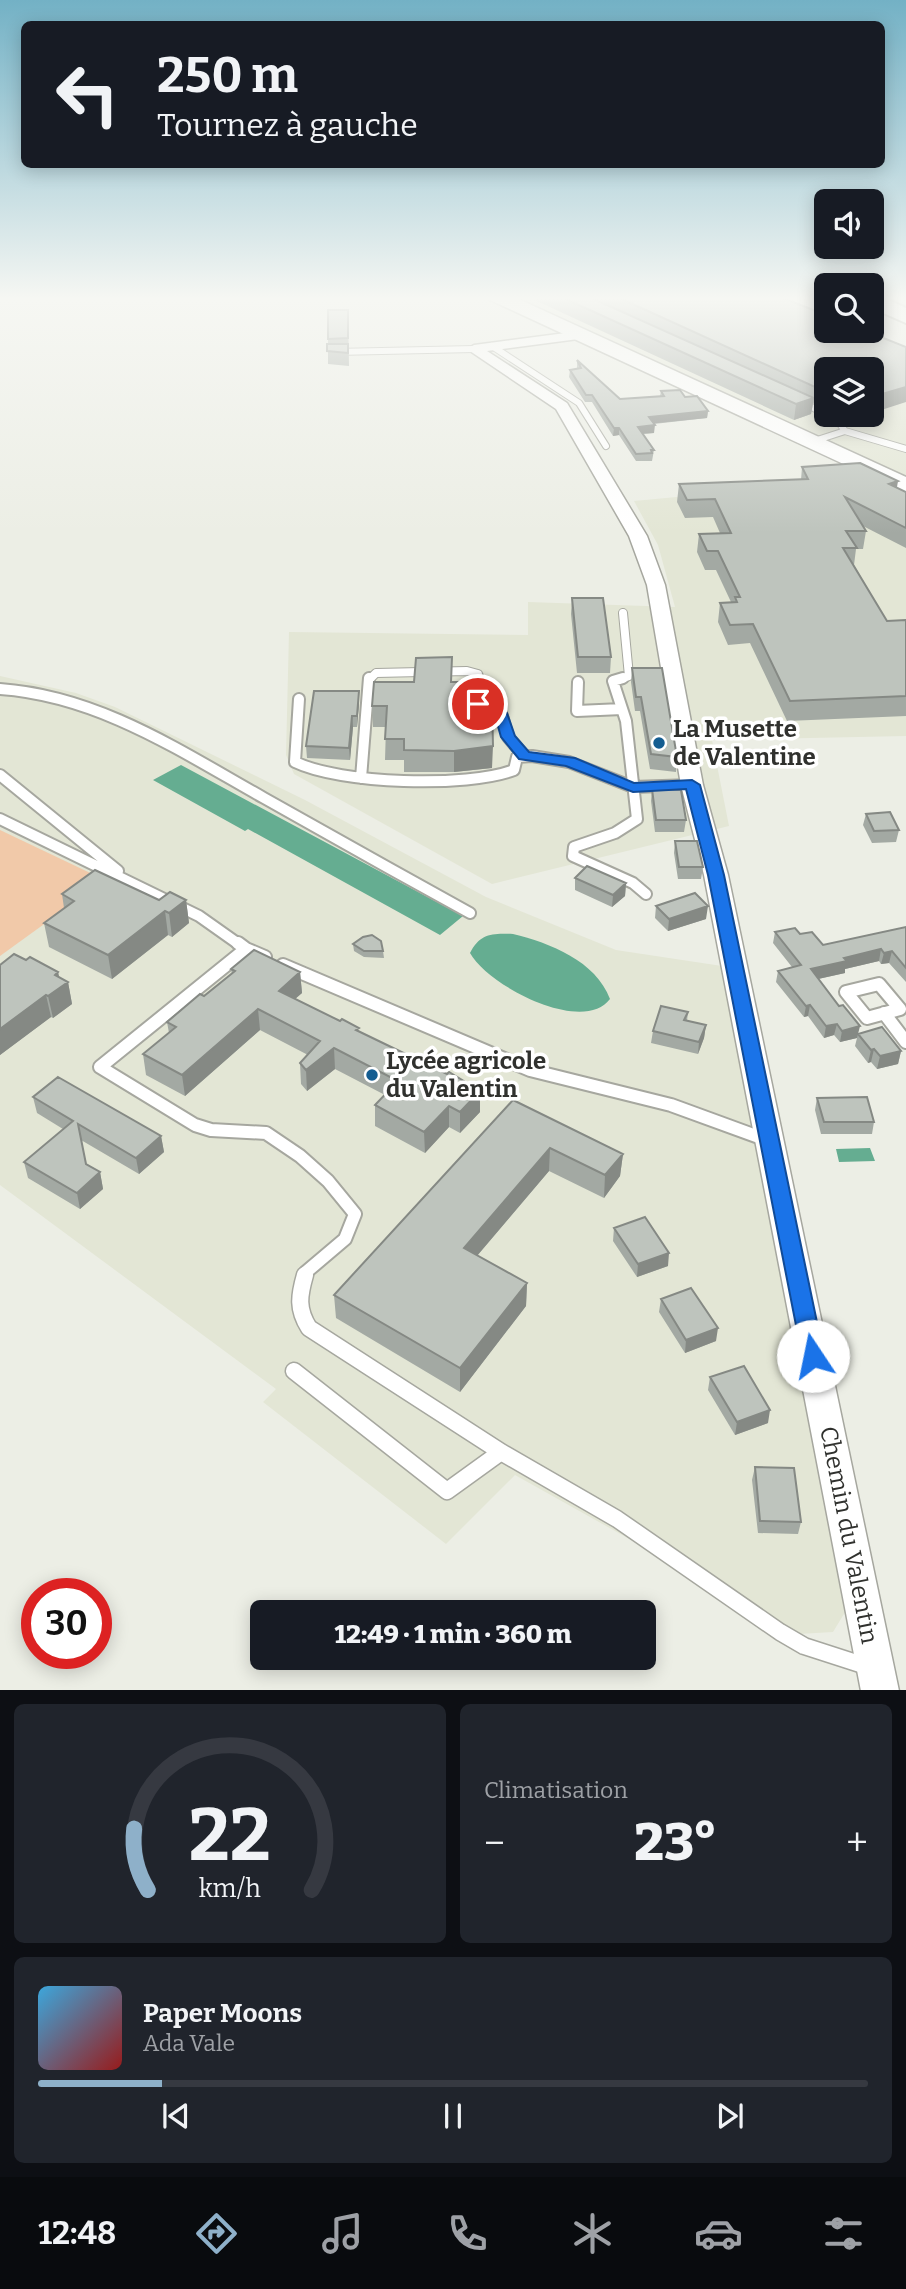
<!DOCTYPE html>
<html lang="fr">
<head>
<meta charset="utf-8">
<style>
	:root { --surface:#171b24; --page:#20242c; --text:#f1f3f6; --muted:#9ea1a6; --line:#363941; --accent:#8eb0c9 }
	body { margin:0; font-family:Bitter,serif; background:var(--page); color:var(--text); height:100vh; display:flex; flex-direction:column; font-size:26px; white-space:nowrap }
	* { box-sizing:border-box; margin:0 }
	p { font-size:23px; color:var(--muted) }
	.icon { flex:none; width:38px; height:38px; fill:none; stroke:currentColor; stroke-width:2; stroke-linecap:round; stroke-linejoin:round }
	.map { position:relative; height:1690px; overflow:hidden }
	.side { display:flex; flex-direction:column; gap:14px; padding:14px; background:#0d0f14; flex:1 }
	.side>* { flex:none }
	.top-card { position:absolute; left:21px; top:21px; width:864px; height:147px; border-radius:10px; box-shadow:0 4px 18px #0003; background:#171b24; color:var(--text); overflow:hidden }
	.buttons { position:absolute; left:814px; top:189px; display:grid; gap:14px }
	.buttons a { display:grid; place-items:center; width:70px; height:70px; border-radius:10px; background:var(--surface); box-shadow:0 4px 18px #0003; font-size:35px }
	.speed { position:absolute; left:21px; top:1578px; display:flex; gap:14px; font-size:35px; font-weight:700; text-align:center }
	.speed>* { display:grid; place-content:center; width:91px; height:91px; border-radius:50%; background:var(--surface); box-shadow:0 4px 18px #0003; line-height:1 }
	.speed .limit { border:10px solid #d22; background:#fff; color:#111 }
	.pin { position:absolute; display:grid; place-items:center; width:60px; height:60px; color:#fff; margin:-30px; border:4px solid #fff; border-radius:50%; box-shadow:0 2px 7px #0007 }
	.me { position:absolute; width:77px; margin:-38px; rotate:349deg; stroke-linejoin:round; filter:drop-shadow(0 0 5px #0008) }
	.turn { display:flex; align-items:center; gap:24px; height:147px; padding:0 21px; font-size:32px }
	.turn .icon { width:91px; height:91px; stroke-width:2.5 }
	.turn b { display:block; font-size:49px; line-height:60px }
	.big { font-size:52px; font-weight:800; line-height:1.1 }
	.side .widget { flex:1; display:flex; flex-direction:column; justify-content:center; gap:10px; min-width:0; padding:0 24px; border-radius:10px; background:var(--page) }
	.side .dial { align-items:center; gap:0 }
	.dial svg { height:182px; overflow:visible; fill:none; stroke:var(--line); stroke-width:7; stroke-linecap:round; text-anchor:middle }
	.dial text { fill:var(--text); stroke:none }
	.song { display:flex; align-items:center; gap:21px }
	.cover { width:84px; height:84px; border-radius:10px; background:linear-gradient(135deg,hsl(200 70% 55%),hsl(0 70% 35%)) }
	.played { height:7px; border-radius:4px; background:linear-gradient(90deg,var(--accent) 15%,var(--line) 15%) }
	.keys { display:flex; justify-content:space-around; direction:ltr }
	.heat { display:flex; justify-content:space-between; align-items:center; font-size:38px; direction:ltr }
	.side .tiles { flex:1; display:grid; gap:14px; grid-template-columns:1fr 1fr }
	.widget:last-child { grid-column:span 2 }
	.trip { position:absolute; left:250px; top:1600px; width:406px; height:70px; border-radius:10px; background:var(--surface); box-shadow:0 4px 18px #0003; font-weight:800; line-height:70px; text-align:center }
	.dock { display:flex; height:112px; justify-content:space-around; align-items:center; background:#090b0e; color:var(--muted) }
	.dock .icon { width:49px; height:49px }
	.dock .on { color:var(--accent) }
	.dock b { font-size:32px; color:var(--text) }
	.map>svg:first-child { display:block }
	.built { fill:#e3e6d5; fill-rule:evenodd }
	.green { fill:#f1c9a9 }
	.water { fill:#65ad91 }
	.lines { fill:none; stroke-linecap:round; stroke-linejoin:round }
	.lane-far4-casing { stroke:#a6a79f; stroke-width:8 }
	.lane-far3-casing { stroke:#a6a79f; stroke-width:10 }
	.lane-far2-casing { stroke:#a6a79f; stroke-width:14 }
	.lane-far1-casing { stroke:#a6a79f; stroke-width:16 }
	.lane-casing { stroke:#a6a79f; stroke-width:19 }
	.street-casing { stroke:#a6a79f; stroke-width:3 }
	.primary-casing { stroke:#a6a79f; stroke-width:3 }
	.highway-casing { stroke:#a6a79f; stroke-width:4 }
	.lane-far4 { stroke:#fff; stroke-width:6 }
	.lane-far3 { stroke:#fff; stroke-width:8 }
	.lane-far2 { stroke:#fff; stroke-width:10 }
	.lane-far1 { stroke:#fff; stroke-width:12 }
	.lane { stroke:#fff; stroke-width:16 }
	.street { fill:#fff; fill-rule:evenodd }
	.primary { fill:#fff; fill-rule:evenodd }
	.highway { fill:#fff; fill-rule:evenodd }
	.wall { fill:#a3a9a3 }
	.shaded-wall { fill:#858984 }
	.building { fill:#bec4bd; stroke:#858984; stroke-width:2 }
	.route { fill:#1a73e8; stroke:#114b97; stroke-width:2 }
	.poi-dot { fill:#145d91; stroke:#fff; stroke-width:2.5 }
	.labels { text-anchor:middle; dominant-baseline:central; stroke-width:7; stroke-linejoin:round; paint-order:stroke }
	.poi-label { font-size:24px; font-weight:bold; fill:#30312e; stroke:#fff; text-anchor:start }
	.street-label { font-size:24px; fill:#30312e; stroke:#fff }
</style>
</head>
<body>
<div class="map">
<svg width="906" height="1691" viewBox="0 0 906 1691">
	<rect width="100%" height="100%" fill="#eceee5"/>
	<!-- built -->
	<path class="built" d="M512 296H764L826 331 906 349V478ZM826 369H872V415H826Z
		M869 479 906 497V736L712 740 729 826 492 884 294 774 286 755 289 632 528 635V602L675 607 658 545 634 501Z
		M0 676 76 693 115 707 305 800 486 897 616 950 722 966 850 1604 833 1632 799 1634 515 1475 446 1544 263 1402 276 1389 0 1185Z"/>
	<!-- green -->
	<path class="green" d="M0 830 105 880 0 956Z"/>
	<!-- water -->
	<path class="water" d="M181 765 463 916 440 935 248 829 245 831 153 780Z
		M513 934C550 943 596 961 610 999 583 1035 488 986 470 953 480 933 493 933 513 934Z
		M870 1148 875 1161 839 1162 836 1149Z"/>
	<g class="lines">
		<defs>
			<path id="lane-far4" d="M492 346 579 403 606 446
				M335 352 474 349
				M801 401 826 415
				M826 415 838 421 845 431 906 449
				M811 442 845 431"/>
			<path id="lane-far3" d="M369 680 376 673 467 671 478 674V680
				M618 680 629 676 623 613"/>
			<path id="lane-far2" d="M478 678V704L484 713 502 716 508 737 524 756
				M623 678 613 681 626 721 637 819 615 833 574 847 573 856 633 883 646 894
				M578 682 577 711 622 709
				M0 689C99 696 180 751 264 798 333 837 401 875 470 913
				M299 699 295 762C340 784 467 788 514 770L517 757 532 756 569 762 633 787 692 785
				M0 775 118 871
				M361 778 369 678
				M0 819 199 916 240 945"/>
			<path id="lane-far1" d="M238 943 246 949
				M265 957 246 949 100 1067 195 1125 211 1130 266 1133 300 1156 328 1181 355 1214 345 1239 306 1272 305 1277
				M283 965 530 1070 671 1105 767 1140
				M879 984 900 1009 867 1018 846 992Z
				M884 1013 906 1042"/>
			<path id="lane" d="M305 1275C299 1296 297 1309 309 1328L501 1452 617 1519 780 1632 804 1646 869 1667
				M294 1371 447 1491 501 1452"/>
			<path id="street" d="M581 331 588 335 586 338 487 351 567 403 647 536 665 585 703 785 728 875 899 1691H861L704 875 681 785 647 585 629 536 556 409 467 349 474 345Z"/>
			<path id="primary" d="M487 296H512L906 477V493L490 300Z"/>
			<path id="highway" d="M872 296H880L906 308V323L872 308Z"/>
		</defs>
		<!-- lane-far4 casing -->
		<use href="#lane-far4" class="lane-far4-casing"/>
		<!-- lane-far3 casing -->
		<use href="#lane-far3" class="lane-far3-casing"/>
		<!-- lane-far2 casing -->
		<use href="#lane-far2" class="lane-far2-casing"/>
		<!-- lane-far1 casing -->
		<use href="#lane-far1" class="lane-far1-casing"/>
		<!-- lane casing -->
		<use href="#lane" class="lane-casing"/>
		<!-- street casing -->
		<use href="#street" class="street-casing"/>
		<!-- primary casing -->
		<use href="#primary" class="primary-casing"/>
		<!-- highway casing -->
		<use href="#highway" class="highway-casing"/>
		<!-- lane-far4 -->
		<use href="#lane-far4" class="lane-far4"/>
		<!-- lane-far3 -->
		<use href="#lane-far3" class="lane-far3"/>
		<!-- lane-far2 -->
		<use href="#lane-far2" class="lane-far2"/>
		<!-- lane-far1 -->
		<use href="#lane-far1" class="lane-far1"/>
		<!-- lane -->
		<use href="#lane" class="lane"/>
		<!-- street -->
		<use href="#street" class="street"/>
		<!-- primary -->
		<use href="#primary" class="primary"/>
		<!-- highway -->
		<use href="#highway" class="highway"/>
	</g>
	<!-- wall -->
	<path class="wall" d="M526 296H778L872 369H826V409L813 403 811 414 794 420Z
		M348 310 349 366 328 364V339Z
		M577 360 620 399 660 396 661 391 685 397 708 411 707 418 654 424V433L643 434 654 450 652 461H636L619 435 613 436 592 402H585L569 377 570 370 577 369Z
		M802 467 897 488 906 492V548L863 526 866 531 863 549H856L854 565 887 621 906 620V716L787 721 750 643 728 645 718 622 720 603 731 602 716 570H705L697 552 699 534 720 533 713 517 685 518 677 502 679 484 801 480Z
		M572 598 611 657 610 673H577L571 614Z
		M632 668 677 757 676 772 650 769 640 711H635L631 682Z
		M452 682 467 698 492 768 454 772H404V760H385L386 727H373L372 706Z
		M359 691V702L357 727H353L350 760 307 758 306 746Z
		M652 789 686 820 684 832H655L651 801Z
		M866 814 899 830 896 842 872 843 863 825Z
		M675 841 703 867 701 879H678L674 853Z
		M575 878 626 883 625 896 612 907 575 890Z
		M62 894 159 900H186L189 923 172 937 168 935 112 979 49 947 44 923 64 908Z
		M656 906 706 919 668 931 655 918Z
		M906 927V982L889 963 881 964 879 961 845 969V973L818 979 858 1033 901 1051 898 1064 877 1069 871 1062 868 1063 855 1046 857 1038 840 1042 834 1035 824 1038 808 1016 804 1017 776 982 778 971 792 967 773 943 775 932 800 934 823 945Z
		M353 944 383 951 384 958 364 957 354 951Z
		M26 960 58 972 59 977 68 982 72 1004 53 1018 51 1017 0 1055V965Z
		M231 969 300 972 302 993 295 999 359 1031 480 1112 460 1133 449 1127 425 1153 375 1126V1105L385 1095 335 1069 307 1091 301 1084 300 1063 308 1055 260 1030 185 1096 146 1075 143 1054 169 1033 167 1022 204 996 232 974Z
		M688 1012 687 1021 706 1025 704 1038 698 1054 651 1043 653 1031Z
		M33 1097 161 1136 164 1152 139 1174 81 1140 86 1164 100 1172 103 1189 80 1209 28 1178 24 1162 63 1129 37 1113Z
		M817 1098 874 1122 872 1134H821L815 1110Z
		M513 1100 623 1154 620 1176 604 1198 549 1171 477 1256 527 1283 526 1306 460 1392 336 1318 334 1295Z
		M614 1228 668 1266 637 1277 613 1241Z
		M661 1299 716 1341 685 1353 659 1312Z
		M710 1377 768 1423 735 1435 708 1390Z
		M755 1467 801 1522 798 1534 758 1533 752 1480Z"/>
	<!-- shaded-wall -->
	<path class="shaded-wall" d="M906 387V402L872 413V397Z
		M814 398 811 414 794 420 796 404Z
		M708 411 707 418 648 424 649 417Z
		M655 425 654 433 638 434V427Z
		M614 428H619V435L613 436Z
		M898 481 895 499 889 484Z
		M359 691V702L357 727V716Z
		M352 716 353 727 350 760 349 748Z
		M493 746 492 768 454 772V751Z
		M626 883 625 896 612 907 613 895Z
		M186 900 189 923 172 937 169 913Z
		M708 906 706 919 668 931 669 919Z
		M165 911 168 935 112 979 108 955Z
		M881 949 879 961 845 969V973L809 981 811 969 844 958Z
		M892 951 889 963 881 964 884 953Z
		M58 972 61 987 68 982 72 1004 53 1018 48 996 55 975Z
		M300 972 302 993 281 1011 279 991Z
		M46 995 51 1017 0 1055V1029Z
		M810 1005 808 1016 804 1017 806 1006Z
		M258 1009 260 1030 185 1096 182 1075Z
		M837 1024 834 1035 824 1038 826 1026Z
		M706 1025 704 1038 698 1054 699 1042Z
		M860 1026 857 1038 840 1042 842 1031Z
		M334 1048 335 1069 307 1091 306 1070Z
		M874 1049 871 1062 868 1063 871 1050Z
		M901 1051 898 1064 877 1069 880 1056Z
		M480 1091V1112L460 1133V1112Z
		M449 1106V1127L425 1153 424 1132Z
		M161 1136 164 1152 139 1174 136 1158Z
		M550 1148 549 1171 464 1271V1248Z
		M623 1154 620 1176 604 1198 605 1175Z
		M100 1172 103 1189 80 1209 77 1193Z
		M669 1253 668 1266 637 1277 638 1264Z
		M527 1283 526 1306 460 1392V1368Z
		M718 1328 716 1341 685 1353 686 1340Z
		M770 1410 768 1423 735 1435 737 1422Z"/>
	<!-- building -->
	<path class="building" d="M559 296H587L814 398 796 404Z
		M615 296H778L826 315V331H866L906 347V387L872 397V369H826V392Z
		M328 310H348V338L328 339Z
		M327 344H348V353L327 351Z
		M577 360 620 399 664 396 661 391 680 390 685 397 697 396 708 411 649 417 655 425 638 427 654 450H651L652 453 636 454 619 428H614L592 395H586L570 370 581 368Z
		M860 463 898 481 889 484 906 492V528L845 497 866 531H846L857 548H843L887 621 906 620V696L790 701 753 624 730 625 720 603 737 602 735 597H740L718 551H707L699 534 731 533 715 499 687 500 679 484 808 479 802 467Z
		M572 598H603L611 657H578Z
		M452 657 451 682H467V698L492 701 493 746 454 751 404 750V739H385L387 706H372L374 682H414L416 658Z
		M632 668H662L677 757 651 754 641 697H636Z
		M314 691H359L357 716H352L349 748 306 746Z
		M652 789 681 790 686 820H656Z
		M890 812 899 830 874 831 866 814Z
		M675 841H697L703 867H679Z
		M587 866 626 883 613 895 575 878Z
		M95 870 159 900 170 892 186 900 169 913 165 911 108 955 44 923 74 901 62 894Z
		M695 893 708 906 669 919 656 906Z
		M906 927V968L892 951 884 953 881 949 844 958 847 961 811 969 839 1006 843 1005 860 1026 842 1031 837 1024 826 1026 810 1005 806 1006 778 971 801 965 775 932 795 928 800 934 812 932 823 945Z
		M372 935 381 941 383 951H364L353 944 363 937Z
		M254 950 300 972 279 991 340 1021 342 1019 359 1028 356 1030 447 1074 449 1072 480 1091 460 1112 449 1106 424 1132 375 1105 398 1081 334 1048 306 1070 300 1063 320 1041 258 1009 182 1075 143 1054 176 1027 167 1022 200 994 204 996 235 971 231 969Z
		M14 954 26 960 30 957 58 972 55 975 68 982 48 996 46 995 0 1029V965Z
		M661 1006 688 1012 684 1020 706 1025 699 1042 653 1031Z
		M882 1027 901 1051 880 1056 874 1049 871 1050 858 1034Z
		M58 1077 161 1136 136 1158 78 1124 86 1164 100 1172 77 1193 24 1162 73 1121 33 1097Z
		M867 1097 874 1122H824L817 1098Z
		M513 1100 623 1154 605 1175 550 1148 464 1248 527 1283 460 1368 334 1295Z
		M645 1217 669 1253 638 1264 614 1228Z
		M691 1288 718 1328 686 1340 661 1299Z
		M744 1366 770 1410 737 1422 710 1377Z
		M755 1467 794 1468 801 1522 760 1521Z"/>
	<!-- sky -->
	<linearGradient id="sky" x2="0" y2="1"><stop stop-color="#73b1c5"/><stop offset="0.56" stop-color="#f6f7f3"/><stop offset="1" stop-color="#f6f7f3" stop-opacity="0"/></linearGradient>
	<rect width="906" height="533" fill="url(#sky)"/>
	<!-- route -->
	<path class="route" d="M478 699 483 701 488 709 507 713 515 736 529 752 575 758 634 783 692 780 700 785 724 875 824 1356 821 1363 813 1366 805 1363 802 1356 708 875 686 789 633 792 566 766 519 759 501 737 496 719 479 716 471 704Z"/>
	<!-- markers -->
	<g class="poi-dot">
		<circle cx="659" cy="743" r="7"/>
		<circle cx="372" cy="1075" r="7"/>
	</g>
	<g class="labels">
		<!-- poi labels -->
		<g class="poi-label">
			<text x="673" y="729">La Musette<tspan x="673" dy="28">de Valentine</tspan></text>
			<text x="386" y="1061">Lycée agricole<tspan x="386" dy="28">du Valentin</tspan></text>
		</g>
		<!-- street labels -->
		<g class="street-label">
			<text transform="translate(849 1535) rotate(79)">Chemin du Valentin</text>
		</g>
	</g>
</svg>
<div class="buttons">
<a><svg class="icon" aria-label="sound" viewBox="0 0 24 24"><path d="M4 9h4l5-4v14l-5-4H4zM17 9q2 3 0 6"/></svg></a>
<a><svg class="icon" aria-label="search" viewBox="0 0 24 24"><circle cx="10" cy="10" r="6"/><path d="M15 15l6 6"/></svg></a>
<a><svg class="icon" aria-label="layers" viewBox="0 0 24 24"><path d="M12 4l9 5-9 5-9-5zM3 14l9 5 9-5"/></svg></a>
</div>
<div class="speed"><div class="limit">30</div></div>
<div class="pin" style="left:478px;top:704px;background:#d93025"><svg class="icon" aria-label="arrive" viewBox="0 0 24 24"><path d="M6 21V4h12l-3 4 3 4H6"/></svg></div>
<svg class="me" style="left:813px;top:1356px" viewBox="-20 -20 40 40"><circle r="19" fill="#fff"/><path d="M0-13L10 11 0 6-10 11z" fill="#1a73e8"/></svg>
<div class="trip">12:49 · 1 min · 360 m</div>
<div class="top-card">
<div class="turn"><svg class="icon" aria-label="left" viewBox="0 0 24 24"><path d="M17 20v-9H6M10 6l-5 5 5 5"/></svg><div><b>250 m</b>Tournez à gauche</div></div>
</div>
</div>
<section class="side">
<div class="tiles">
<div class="widget dial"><svg viewBox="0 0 100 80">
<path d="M14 69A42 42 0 1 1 86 69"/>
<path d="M14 69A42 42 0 0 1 8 42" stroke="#8eb0c9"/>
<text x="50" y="56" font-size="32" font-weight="700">22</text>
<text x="50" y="72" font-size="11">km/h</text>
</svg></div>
<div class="widget"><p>Climatisation</p>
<div class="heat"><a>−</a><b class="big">23°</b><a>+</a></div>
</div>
<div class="widget">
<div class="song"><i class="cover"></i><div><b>Paper Moons</b><p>Ada Vale</p></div></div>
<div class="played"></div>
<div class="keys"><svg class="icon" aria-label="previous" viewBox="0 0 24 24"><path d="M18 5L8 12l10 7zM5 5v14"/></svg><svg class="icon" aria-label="pause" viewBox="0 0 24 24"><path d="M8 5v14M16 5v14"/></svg><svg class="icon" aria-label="next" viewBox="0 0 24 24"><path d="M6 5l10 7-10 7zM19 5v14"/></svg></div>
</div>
</div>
</section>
<nav class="dock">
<b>12:48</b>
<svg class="icon on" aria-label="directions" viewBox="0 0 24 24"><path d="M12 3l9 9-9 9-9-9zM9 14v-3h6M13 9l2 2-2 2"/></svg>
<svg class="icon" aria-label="music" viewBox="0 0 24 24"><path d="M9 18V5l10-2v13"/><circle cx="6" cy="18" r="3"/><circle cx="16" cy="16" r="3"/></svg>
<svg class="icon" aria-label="phone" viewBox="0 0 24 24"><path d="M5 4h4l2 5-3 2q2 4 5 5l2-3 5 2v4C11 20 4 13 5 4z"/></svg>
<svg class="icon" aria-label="climate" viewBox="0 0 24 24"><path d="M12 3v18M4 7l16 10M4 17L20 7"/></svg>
<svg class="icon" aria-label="car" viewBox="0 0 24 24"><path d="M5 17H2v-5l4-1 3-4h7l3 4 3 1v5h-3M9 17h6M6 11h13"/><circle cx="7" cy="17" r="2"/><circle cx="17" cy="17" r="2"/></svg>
<svg class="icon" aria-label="filters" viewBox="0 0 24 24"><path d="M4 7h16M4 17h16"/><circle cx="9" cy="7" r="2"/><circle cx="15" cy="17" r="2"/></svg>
</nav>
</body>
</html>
